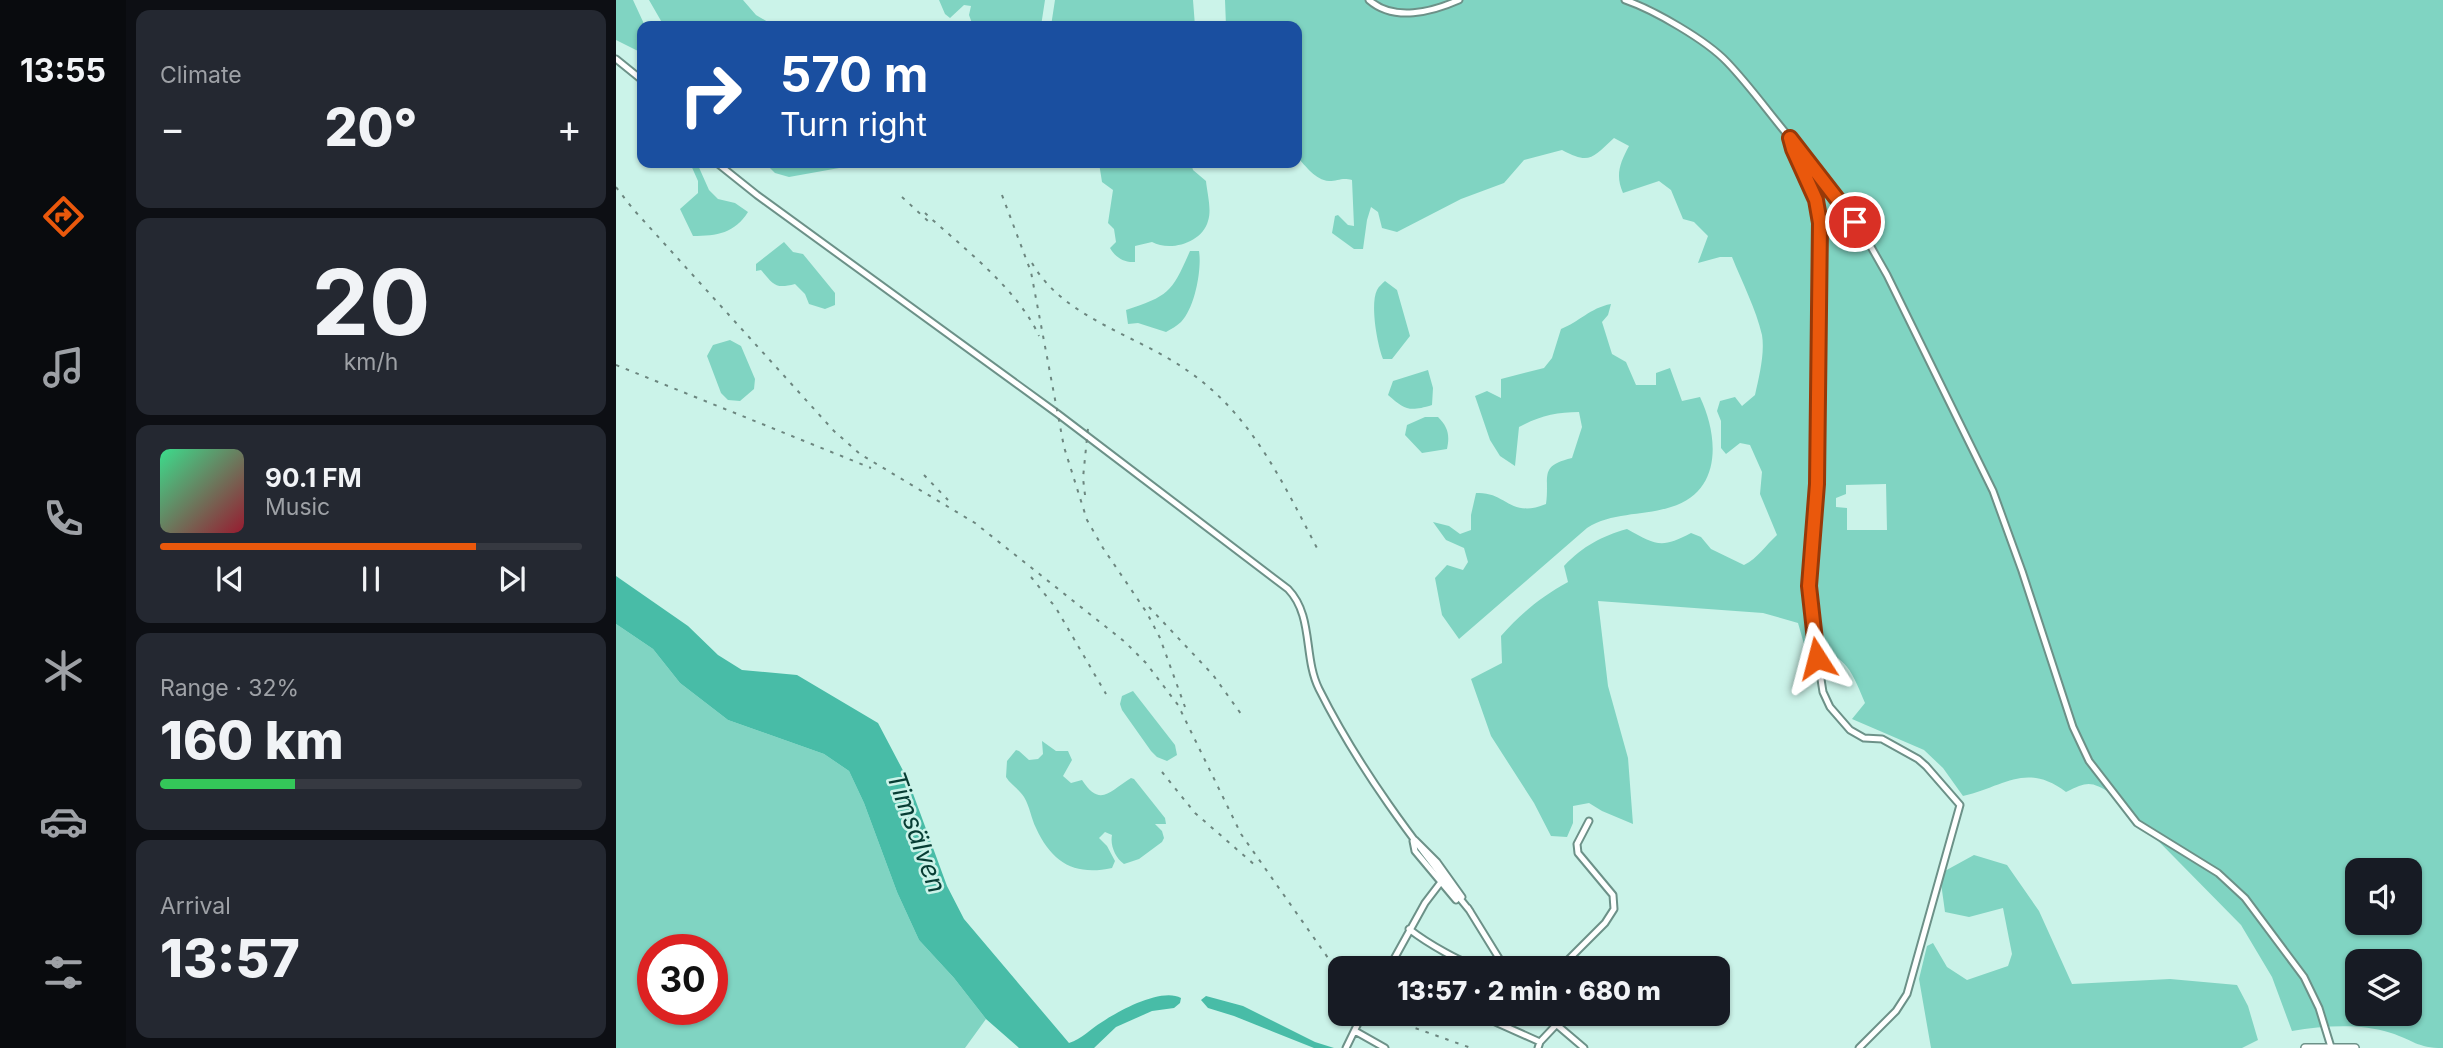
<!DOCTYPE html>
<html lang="en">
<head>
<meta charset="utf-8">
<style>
	:root { --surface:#171b24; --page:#242831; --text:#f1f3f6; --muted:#9ea1a6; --line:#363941; --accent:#ea580c }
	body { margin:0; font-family:Inter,sans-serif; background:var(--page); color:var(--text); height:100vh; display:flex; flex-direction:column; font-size:26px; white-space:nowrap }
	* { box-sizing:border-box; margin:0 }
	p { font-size:23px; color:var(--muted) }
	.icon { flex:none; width:38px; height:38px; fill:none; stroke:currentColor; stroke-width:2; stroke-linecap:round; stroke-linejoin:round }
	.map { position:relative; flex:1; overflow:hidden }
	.drawer { display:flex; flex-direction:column; gap:10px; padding:10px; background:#0d0f14; width:490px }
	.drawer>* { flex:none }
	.banner { position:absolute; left:21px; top:21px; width:665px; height:147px; border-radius:14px; box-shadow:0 2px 5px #0004; background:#1a4fa0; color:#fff; overflow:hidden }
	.fabs { position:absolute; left:1729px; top:858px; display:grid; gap:14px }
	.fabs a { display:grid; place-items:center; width:77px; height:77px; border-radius:14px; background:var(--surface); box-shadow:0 2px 5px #0004; font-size:35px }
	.speed { position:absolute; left:21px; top:934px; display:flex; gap:14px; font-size:35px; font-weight:700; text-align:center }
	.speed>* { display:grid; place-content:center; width:91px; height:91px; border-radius:50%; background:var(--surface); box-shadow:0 2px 5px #0004; line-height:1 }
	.speed .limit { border:10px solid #d22; background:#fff; color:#111 }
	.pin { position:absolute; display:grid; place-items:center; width:60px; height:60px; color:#fff; margin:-30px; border:4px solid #fff; border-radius:50%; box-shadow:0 2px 7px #0007 }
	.me { position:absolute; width:77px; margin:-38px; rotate:351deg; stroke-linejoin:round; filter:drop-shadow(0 0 5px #0008) }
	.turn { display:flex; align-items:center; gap:24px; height:147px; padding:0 28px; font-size:32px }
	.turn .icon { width:91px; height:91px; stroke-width:2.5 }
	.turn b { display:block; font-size:49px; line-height:60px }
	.big { font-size:52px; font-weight:800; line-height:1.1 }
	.drawer .tile { flex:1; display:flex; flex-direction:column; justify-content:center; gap:10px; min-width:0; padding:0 24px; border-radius:14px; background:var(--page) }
	.drawer .dial { align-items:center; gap:0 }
	.dial b { font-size:91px; line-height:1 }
	.song { display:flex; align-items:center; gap:21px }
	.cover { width:84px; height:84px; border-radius:10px; background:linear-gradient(135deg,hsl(150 70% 55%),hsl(350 70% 35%)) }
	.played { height:7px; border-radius:4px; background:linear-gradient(90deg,var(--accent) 75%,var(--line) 75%) }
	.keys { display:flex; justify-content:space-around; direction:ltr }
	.heat { display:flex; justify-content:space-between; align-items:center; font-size:38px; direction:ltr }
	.charge { height:10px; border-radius:5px; background:linear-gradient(90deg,#34c759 32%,var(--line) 0) }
	.trip { position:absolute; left:712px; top:956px; width:402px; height:70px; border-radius:14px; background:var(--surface); box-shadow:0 2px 5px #0004; font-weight:800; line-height:70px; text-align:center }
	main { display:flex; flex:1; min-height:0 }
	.dock { display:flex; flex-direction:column; width:126px; justify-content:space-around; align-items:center; background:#090b0e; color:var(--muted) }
	.dock .icon { width:49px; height:49px }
	.dock .active { color:var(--accent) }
	.dock b { font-size:32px; color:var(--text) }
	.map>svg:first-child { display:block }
	.green { fill:#80d4c2; fill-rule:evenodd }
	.water { fill:#48bca7 }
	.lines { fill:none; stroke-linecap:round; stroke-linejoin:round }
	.minor-casing { stroke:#6c9188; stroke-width:9 }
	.tertiary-casing { stroke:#6c9188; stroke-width:10 }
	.minor { stroke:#fff; stroke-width:5 }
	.tertiary { stroke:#fff; stroke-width:7 }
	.rail { stroke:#6c867f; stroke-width:2; stroke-dasharray:3.5 7; stroke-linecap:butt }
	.route-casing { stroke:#983908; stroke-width:18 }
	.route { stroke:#ea580c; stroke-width:12 }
	.labels { text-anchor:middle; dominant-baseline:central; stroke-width:5; stroke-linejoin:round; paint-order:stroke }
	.water-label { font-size:26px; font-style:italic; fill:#073d34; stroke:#cbf3e9 }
</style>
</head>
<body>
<main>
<nav class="dock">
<b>13:55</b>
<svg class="icon active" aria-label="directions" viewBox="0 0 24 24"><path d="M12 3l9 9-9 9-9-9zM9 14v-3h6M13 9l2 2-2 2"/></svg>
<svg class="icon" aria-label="music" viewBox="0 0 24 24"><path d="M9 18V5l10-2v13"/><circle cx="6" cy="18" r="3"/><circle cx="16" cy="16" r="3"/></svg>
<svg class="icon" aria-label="phone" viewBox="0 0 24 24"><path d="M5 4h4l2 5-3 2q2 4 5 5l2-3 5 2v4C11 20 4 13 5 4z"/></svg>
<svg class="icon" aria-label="climate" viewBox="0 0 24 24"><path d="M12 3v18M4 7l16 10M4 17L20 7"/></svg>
<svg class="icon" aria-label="car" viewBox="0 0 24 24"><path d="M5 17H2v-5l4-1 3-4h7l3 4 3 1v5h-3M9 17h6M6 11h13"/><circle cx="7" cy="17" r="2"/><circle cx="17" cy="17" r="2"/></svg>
<svg class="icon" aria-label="filters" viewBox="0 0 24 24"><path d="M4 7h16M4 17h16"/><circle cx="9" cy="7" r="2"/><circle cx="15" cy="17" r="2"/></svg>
</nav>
<section class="drawer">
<div class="tile"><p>Climate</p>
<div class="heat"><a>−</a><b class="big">20°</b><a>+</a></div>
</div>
<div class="tile dial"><b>20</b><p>km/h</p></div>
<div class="tile">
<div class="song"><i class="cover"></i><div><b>90.1 FM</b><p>Music</p></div></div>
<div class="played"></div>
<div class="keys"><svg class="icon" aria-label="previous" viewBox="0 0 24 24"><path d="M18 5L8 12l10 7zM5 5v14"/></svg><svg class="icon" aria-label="pause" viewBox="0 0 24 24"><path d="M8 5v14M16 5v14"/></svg><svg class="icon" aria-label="next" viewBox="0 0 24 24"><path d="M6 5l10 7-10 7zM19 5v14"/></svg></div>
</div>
<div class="tile"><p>Range · 32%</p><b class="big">160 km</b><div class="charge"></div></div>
<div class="tile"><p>Arrival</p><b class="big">13:57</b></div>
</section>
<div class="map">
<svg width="1827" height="1048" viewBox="0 0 1827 1048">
	<rect width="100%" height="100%" fill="#cbf3e9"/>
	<!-- green -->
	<path class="green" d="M0 0H17L29 26H26V51H22L0 40Z
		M33 0H127L140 15 159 26H48Z
		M323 0H429L425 26H357L353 15 355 6 348 5 334 18 329 14Z
		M439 0H577L579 26H435Z
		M609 0H1827V1048C1801 1048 1797 1040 1775 1033 1743 1023 1708 1026 1676 1031L1656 977 1625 925 1496 794C1475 781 1472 781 1450 792 1410 762 1389 786 1347 796L1327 768 1308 750 1236 719 1249 703C1233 664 1230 657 1188 644L1182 623 1147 613 982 601 992 686 1012 758 1017 824 986 811 973 803 957 806V823L951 837 935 836 918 803 875 736 855 679 886 663 885 636C905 613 925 597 952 582L948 566C967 546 986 536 1011 529 1040 545 1045 549 1075 533L1085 537 1095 549 1128 565C1142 558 1149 546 1161 535L1144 494 1146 472 1134 445 1124 443 1110 454 1105 448V421L1101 411 1104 401 1119 397 1126 406 1139 395C1143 377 1149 353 1146 335 1140 309 1126 282 1116 257H1104L1082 263 1092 236 1078 222 1067 219 1055 190 1043 181 1007 193C999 175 1004 163 1013 146L998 138C976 158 974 165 946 150L908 160 888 183 845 199 781 232 766 228 762 212 755 207 751 220 747 249H738L716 233 719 216 722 215 732 225 738 226 736 180C726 177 722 181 713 181 699 180 690 166 681 157V26H610ZM1270 484 1271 530H1231V508L1220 507V498L1230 494V485ZM1741 870H1794V922H1741ZM1741 961H1794V1013H1741Z
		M74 163H81L93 190 102 199 119 203 132 212C119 233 101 236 77 236L64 209 82 193V181Z
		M149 163H251L173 177 159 173Z
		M483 163H575L577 170 590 181C591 192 596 210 592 221 586 243 554 252 536 242L519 246V262C508 263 499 257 494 248L500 242 498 229 492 223 497 190 486 182Z
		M168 242 177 252 187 254 219 293V305L209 309 193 304 189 294 179 284C159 289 158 285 145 270L140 271V264Z
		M574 251H583C586 269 579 308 565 322 561 326 555 329 550 332L522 323 512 324 510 310C553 296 556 292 574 251Z
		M769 281 781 290 794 336 776 359H767C761 344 754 304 761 290 763 286 766 284 769 281Z
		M995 304 992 315 986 322 996 354 1010 362 1020 385H1040V373L1054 368 1066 401 1084 397C1103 437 1106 492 1055 507 1027 516 996 512 971 528L843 639 826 615 819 578 831 565 847 570 852 562 848 548 830 540 817 522 833 526 844 534 855 530V515L860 493C890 491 894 519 930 504 934 476 922 466 956 458L966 427 963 412C941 412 923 416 903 427L899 466 884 456 874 440 859 396 871 391 885 398V379L928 368 936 358 945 329C963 322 974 308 995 304Z
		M114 340 125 346 139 379 138 389 124 401 112 400 105 393 91 356 97 345Z
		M812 370 817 388 816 405C793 412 789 410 772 395L777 381Z
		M809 417H822C832 427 834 435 831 449L806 453 789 435 791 425Z
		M0 624 37 649 64 683 112 720 208 754 233 771 248 803 281 892 303 940 338 978 370 1019 349 1048H0ZM37 950H96V1010H37Z
		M517 691 559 745 561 755 551 761 541 757 535 751 506 710 504 704 506 696Z
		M426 741 440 751H452L456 760 447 776 455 783 466 780C484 808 494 791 515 778L518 779 549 818 550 824H539L546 831 548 838 546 842 523 859 508 864C499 858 494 845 496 835L489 832 483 838 491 846 499 861 496 868C459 876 436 863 420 828 415 818 414 807 408 797 403 789 395 785 390 777L391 761 400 750 403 751 413 760 422 759 427 754Z
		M1358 855 1391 865 1423 911 1456 984 1554 979 1621 985 1632 1006 1642 1040 1626 1048H1315L1303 979 1311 946 1317 943 1331 967 1351 980 1392 966 1396 954 1387 908 1353 917 1329 912 1325 883 1327 872Z"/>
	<!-- water -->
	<path class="water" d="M0 576 72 626 102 655 126 670 181 675 262 723 292 780 331 886 348 919 453 1043C466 1039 474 1029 486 1022 502 1011 546 987 565 998L564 1003 558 1008 536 1011 500 1027 478 1048H403L370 1019 338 978 303 940 281 892 248 803 233 771 208 754 112 720 64 683 37 649 0 624Z
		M590 996 627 1006 699 1042 718 1048H698L618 1016 592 1008 585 1000Z"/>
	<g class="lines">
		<defs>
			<path id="minor" d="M753 0C778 22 816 12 843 0
				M1009 0C1038 10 1090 40 1111 62 1134 86 1153 113 1174 138 1181 169 1199 189 1204 224L1201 484 1193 586 1196 622 1207 692 1214 707 1234 730 1248 738 1266 739 1302 759 1310 766 1344 805 1291 994 1280 1011 1243 1048
				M0 59 26 80
				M1176 140 1250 238 1271 275 1377 491 1406 571 1457 727 1473 761 1521 823 1602 873 1629 898 1688 977 1703 1008 1715 1047
				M101 163 141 195 442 414 672 589C698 616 687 657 703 689 743 769 798 842 854 911
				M799 840 821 862 846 897
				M797 841 799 851 840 900
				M852 908 889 968
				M793 929C807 940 851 968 868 967 874 967 878 963 883 960
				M773 968 809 903 825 882
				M944 968 989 923 998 909 997 895 962 853 961 844 973 821
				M859 1013 924 1042
				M927 1013 968 1048
				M739 1031 769 1048
				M730 1048 747 1013
				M922 1048 924 1042 940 1025"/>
			<path id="tertiary" d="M1689 1048H1739"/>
		</defs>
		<!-- minor casing -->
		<use href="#minor" class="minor-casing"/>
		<!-- tertiary casing -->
		<use href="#tertiary" class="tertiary-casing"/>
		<!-- minor -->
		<use href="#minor" class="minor"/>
		<!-- tertiary -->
		<use href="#tertiary" class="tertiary"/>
		<!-- rail -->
		<path class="rail" d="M0 187 17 209 218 431 244 454 359 523 509 642 530 663 562 705 625 834 724 975
			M386 195 415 272 448 447 471 520 487 548 531 613 544 638 569 707
			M286 197 312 221
			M309 213C346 247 402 289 423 336
			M416 263C448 319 522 335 572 371 636 415 667 483 702 550
			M0 365 255 468
			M308 475 332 500
			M469 495 467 478 472 428
			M415 577 440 608 490 694
			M533 607 597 675 628 718
			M546 772 579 813 640 866
			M772 1013 799 1028 855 1048"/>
	</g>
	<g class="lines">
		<defs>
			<path id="route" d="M1201 658 1193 586 1201 484 1204 223 1200 200 1177 149 1174 138 1239 222"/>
		</defs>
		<!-- route casing -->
		<use href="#route" class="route-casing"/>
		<!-- route -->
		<use href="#route" class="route"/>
	</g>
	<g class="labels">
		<!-- water labels -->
		<g class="water-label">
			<text transform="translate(301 832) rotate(70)">Timsälven</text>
		</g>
	</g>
</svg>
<div class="fabs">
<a><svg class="icon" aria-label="sound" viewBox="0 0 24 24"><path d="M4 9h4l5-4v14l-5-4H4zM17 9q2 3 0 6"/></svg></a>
<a><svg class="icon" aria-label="layers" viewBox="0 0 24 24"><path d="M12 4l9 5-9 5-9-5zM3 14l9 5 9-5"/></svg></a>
</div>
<div class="speed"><div class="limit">30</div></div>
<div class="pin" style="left:1239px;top:222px;background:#d93025"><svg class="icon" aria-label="arrive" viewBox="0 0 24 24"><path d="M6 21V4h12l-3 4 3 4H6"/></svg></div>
<svg class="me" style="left:1201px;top:658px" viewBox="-20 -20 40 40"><path d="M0-17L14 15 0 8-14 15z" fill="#ea580c" stroke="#fff" stroke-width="4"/></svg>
<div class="trip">13:57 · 2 min · 680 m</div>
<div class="banner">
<div class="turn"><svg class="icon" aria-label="right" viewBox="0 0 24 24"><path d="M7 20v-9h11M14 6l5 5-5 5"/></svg><div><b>570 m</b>Turn right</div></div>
</div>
</div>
</main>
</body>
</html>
